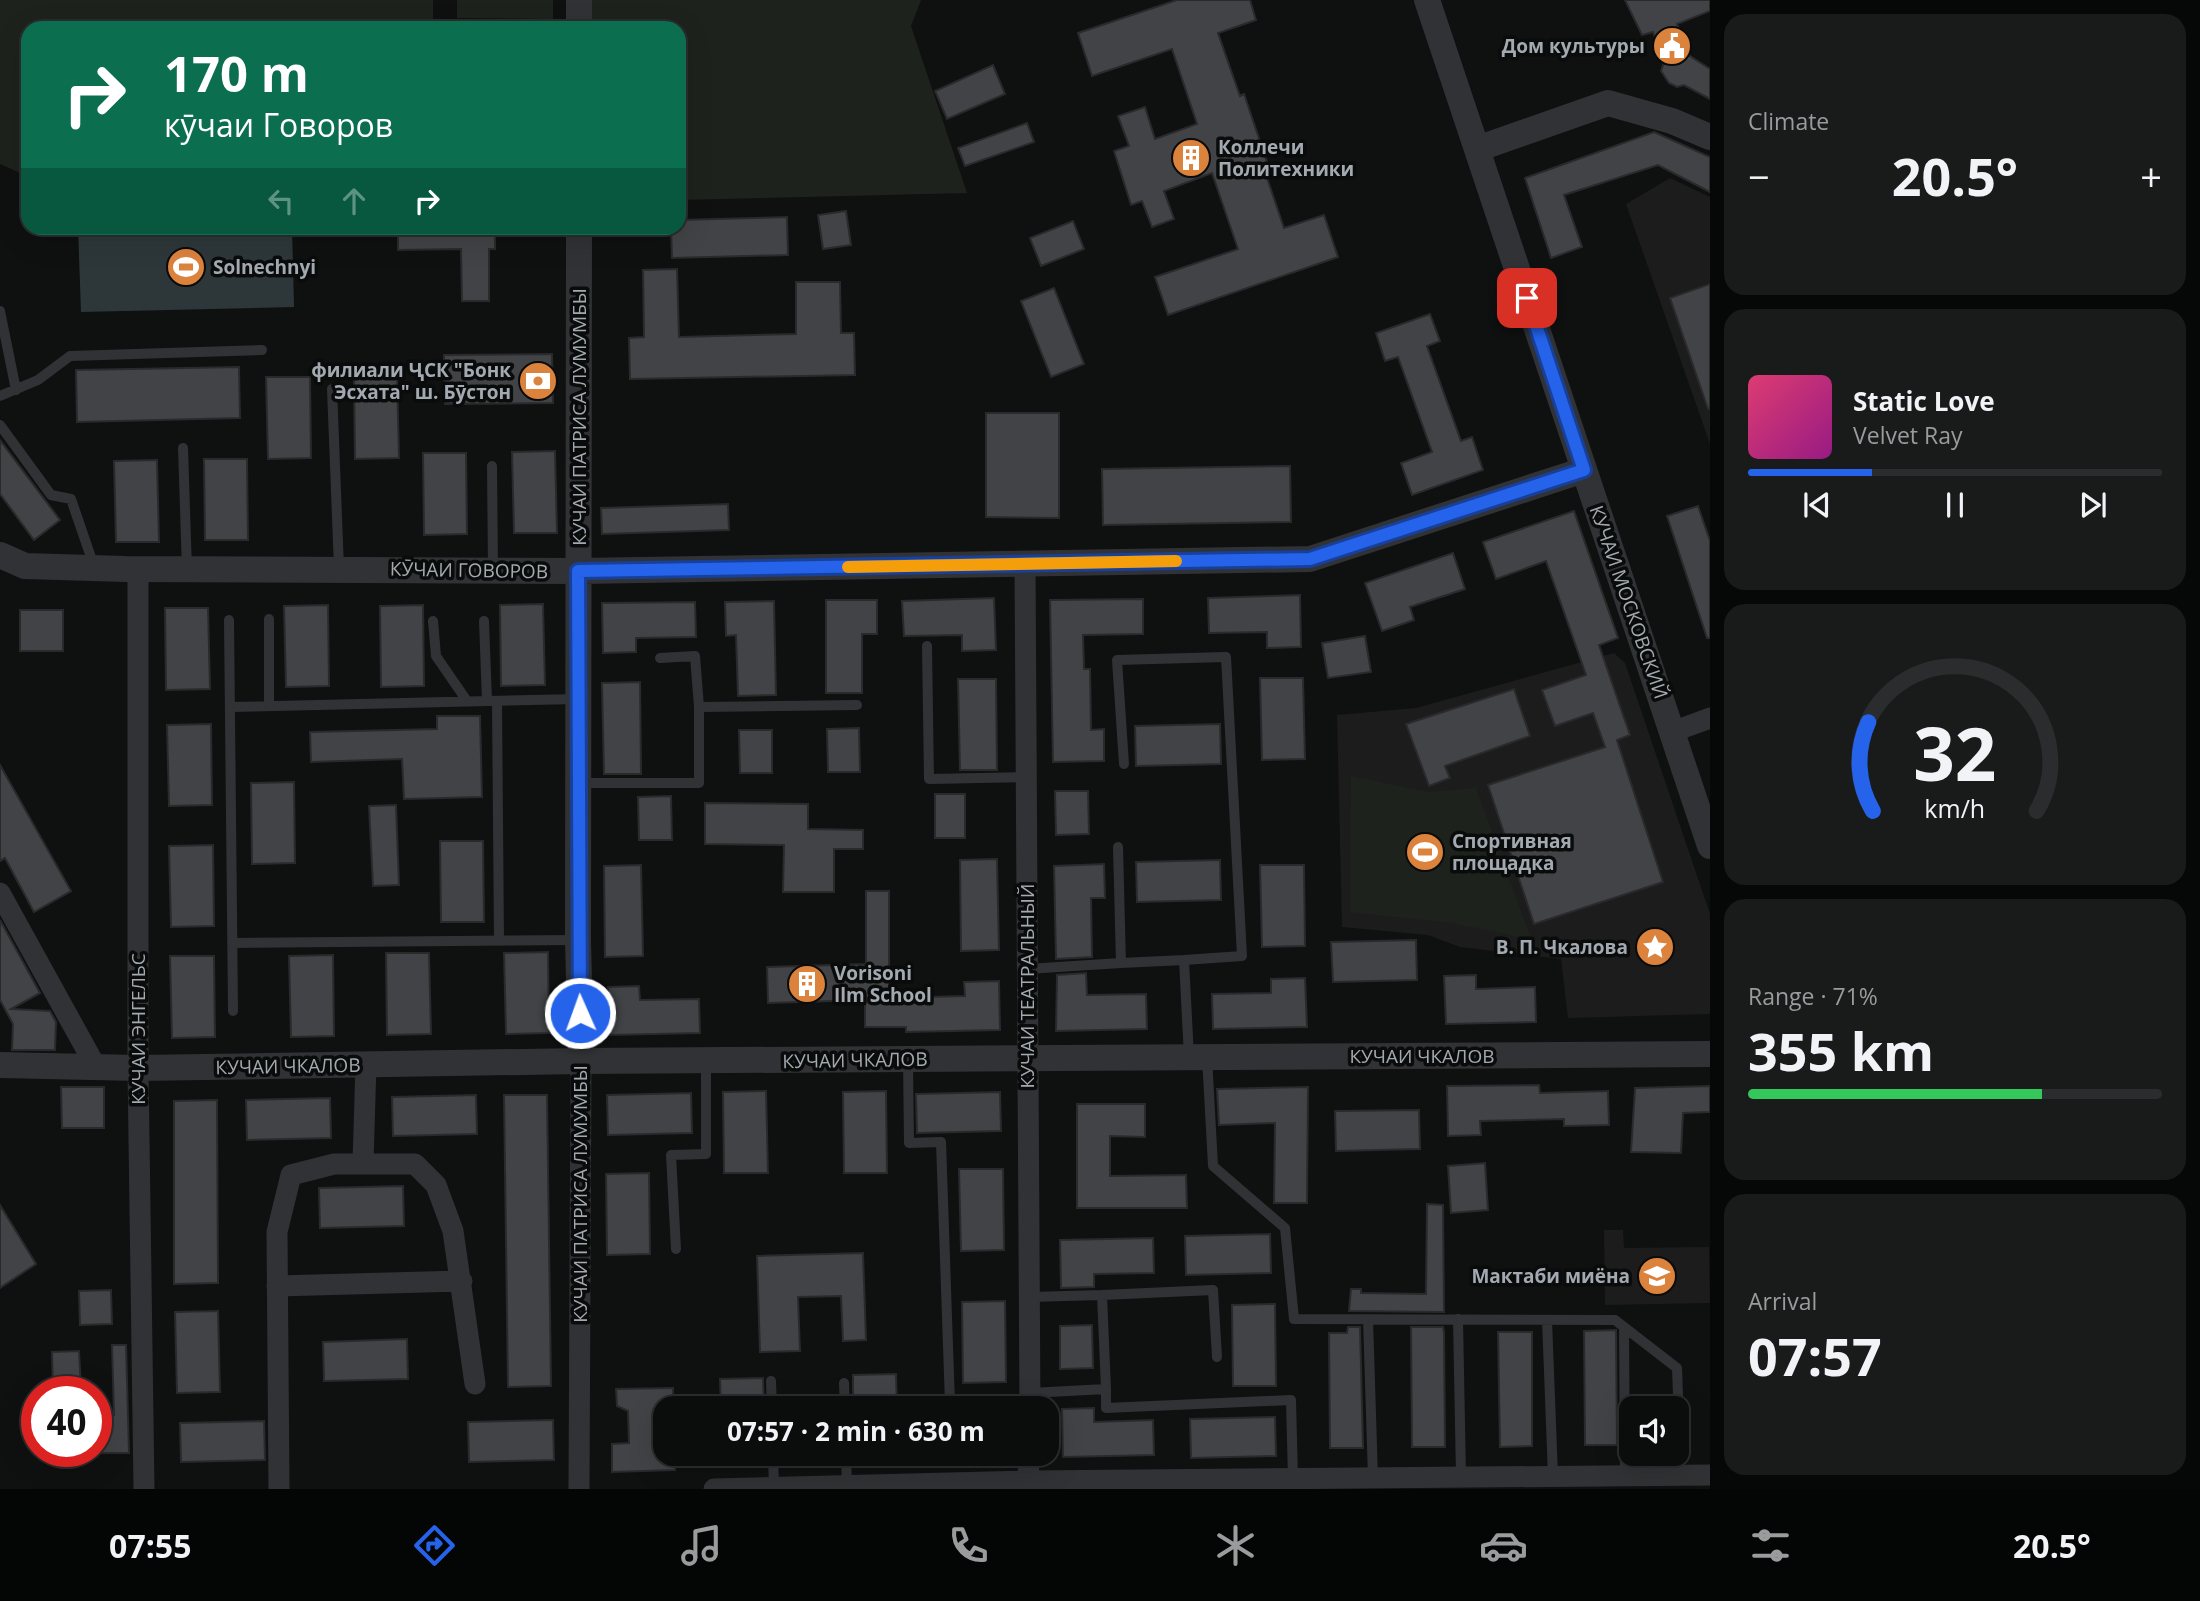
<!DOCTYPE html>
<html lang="en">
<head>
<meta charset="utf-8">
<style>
	:root { --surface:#0b0c0c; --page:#191a1a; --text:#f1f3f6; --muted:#9a9b9d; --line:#2b2c2d; --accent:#2563eb }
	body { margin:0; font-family:"Open Sans",sans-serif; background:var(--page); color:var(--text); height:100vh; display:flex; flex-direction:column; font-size:26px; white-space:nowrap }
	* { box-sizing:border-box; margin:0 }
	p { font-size:23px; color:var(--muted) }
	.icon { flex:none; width:38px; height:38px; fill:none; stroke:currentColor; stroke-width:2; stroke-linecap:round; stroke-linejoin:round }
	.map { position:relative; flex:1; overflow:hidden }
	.details { display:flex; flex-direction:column; gap:14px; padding:14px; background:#060707; width:490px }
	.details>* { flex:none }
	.guide { position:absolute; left:21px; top:21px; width:665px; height:214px; border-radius:21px; box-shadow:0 7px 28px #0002,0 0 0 2px var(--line); background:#0b6e4f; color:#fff; overflow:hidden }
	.buttons { position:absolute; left:1619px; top:1396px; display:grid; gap:14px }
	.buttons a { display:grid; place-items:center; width:70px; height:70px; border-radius:14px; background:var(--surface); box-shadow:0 7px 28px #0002,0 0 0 2px var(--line); font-size:35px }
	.speed { position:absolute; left:21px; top:1376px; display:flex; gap:14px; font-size:35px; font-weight:700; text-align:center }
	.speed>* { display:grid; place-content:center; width:91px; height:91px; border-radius:50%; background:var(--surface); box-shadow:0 7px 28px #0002,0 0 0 2px var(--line); line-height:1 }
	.speed .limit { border:10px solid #d22; background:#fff; color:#111 }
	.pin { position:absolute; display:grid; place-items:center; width:60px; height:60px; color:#fff; margin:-30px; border-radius:14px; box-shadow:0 4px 10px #0006 }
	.me { position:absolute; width:77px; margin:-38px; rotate:358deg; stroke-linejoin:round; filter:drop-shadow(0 0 5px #0008) }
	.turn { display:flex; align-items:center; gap:24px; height:147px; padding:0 28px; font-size:32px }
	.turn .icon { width:91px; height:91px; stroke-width:2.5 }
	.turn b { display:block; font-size:49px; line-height:60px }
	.lanes { display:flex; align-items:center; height:66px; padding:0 28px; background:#0003; justify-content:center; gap:35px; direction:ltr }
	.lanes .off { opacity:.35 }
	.big { font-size:52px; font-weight:700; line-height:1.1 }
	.details .card { flex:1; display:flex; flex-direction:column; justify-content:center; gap:10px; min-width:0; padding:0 24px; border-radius:21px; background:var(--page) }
	.details .dial { align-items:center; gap:0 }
	.dial svg { height:182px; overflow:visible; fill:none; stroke:var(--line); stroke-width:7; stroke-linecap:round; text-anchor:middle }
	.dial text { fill:var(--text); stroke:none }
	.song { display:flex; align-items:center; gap:21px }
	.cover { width:84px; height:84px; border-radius:10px; background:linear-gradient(135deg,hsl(340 70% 55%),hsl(310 70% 35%)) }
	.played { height:7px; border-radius:4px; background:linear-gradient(90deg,var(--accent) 30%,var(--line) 30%) }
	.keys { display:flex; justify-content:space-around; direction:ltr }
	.heat { display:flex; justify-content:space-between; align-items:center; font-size:38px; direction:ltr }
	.charge { height:10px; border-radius:5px; background:linear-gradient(90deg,#34c759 71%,var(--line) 0) }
	.trip { position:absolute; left:653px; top:1396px; width:406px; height:70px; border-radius:21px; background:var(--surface); box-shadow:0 7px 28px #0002,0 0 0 2px var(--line); font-weight:700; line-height:70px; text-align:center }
	.tabs { display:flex; height:112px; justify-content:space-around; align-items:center; background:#040505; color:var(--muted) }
	.tabs .icon { width:49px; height:49px }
	.tabs .on { color:var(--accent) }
	.tabs b { font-size:32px; color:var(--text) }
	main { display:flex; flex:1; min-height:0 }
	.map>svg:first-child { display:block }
	.built { fill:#1c1c1d }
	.green { fill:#1d231c }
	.water { fill:#2d3739 }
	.building { fill:#414346; stroke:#2a2a2c; stroke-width:2 }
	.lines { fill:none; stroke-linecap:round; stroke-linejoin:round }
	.service { stroke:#313235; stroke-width:10 }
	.minor { stroke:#313235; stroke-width:21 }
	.tertiary { stroke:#313235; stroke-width:26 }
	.route-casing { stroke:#184099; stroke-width:18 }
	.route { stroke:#2563eb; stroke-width:12 }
	.slow { stroke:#f59e0b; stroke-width:12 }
	.labels { text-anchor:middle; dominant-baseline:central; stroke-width:7; stroke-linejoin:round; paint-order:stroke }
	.poi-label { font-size:19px; font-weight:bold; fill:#a2a9b0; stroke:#0a0b0b; text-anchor:end }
	.street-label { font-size:19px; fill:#a2a9b0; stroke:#0a0b0b }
</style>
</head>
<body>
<main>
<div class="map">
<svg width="1710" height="1489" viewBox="0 0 1710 1489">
	<rect width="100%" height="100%" fill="#0f1010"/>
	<!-- built -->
	<path class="built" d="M1670 178 1710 197V444L1626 204Z
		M1614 653 1625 663 1710 914V1014L1568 1018 1561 959 1460 947 1428 935 1342 927 1337 715 1416 708Z
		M1604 1230H1623L1624 1248 1709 1247 1710 1303 1605 1305Z"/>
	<!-- green -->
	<path class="green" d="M0 0H433V28H28V173H20L0 164Z
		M457 0H553V19L457 18Z
		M590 0H921L911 26 967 193 679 200V28H590Z
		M1351 776 1428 792 1476 788 1531 939 1452 923 1350 912Z"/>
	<!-- water -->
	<path class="water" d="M78 228H292L294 307 81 312Z"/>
	<!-- building -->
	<path class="building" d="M1177 0H1250L1256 20 1218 33 1240 96 1244 94 1268 165 1263 166 1284 228 1324 215 1338 257 1168 315 1155 277 1238 249 1212 173 1164 191 1174 219 1152 227 1142 201 1131 205 1114 151 1129 146 1118 116 1145 107 1155 139 1197 124 1172 49 1092 76 1078 33Z
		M1625 0H1710V11L1677 24 1690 56 1710 69V99L1684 85 1677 87 1669 83 1661 71 1664 62 1653 32 1642 35Z
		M993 65 1005 94 947 119 935 91Z
		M1027 123 1034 142 965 166 958 148Z
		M1654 132 1710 157V192L1658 165 1564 195 1582 247 1551 258 1525 178Z
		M846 211 851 245 823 249 818 215Z
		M787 217 788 255 672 258 671 228H679V220Z
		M1073 221 1084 249 1041 266 1030 238Z
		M398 228H495V249H489V301H462L461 249 398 250Z
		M677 269 679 337 796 334V282H840L841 333H854L855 375 630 379 629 338 644 337 643 270Z
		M1710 284V409H1708L1670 298Z
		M1054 288 1084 364 1051 377 1021 301Z
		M1430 314 1440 341 1427 346 1461 441 1472 437 1483 470 1412 495 1401 463 1432 452 1398 357 1385 361 1376 333Z
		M552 354 553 403 445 404 444 355Z
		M239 367 240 418 77 422 76 370Z
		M266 377H310L311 458 268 459Z
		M397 377 399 458 355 459 354 378Z
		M986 413H1059V518L986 517Z
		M0 440 60 520 34 540 0 494Z
		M555 451 557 533H514L512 452Z
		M423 453H466L467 534 424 535Z
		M204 459H247L248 540H205Z
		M157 460 159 542H116L114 461Z
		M1290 466 1291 522 1103 525 1102 469Z
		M728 504 729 530 602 534 601 508Z
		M1698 506 1710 541V638H1707L1667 516Z
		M1574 511 1618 638 1599 645 1630 735 1617 740 1663 882 1534 924 1488 785 1605 747 1593 713 1555 726 1542 690 1586 675 1546 561 1496 579 1483 542Z
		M1453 553 1465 589 1410 607 1414 620 1382 631 1365 583Z
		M1300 595 1301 647 1267 648V632L1209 633 1208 598Z
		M994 598 996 650 962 651V635L904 636 902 601Z
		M1143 599V634L1083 635 1084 669H1090L1091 730 1104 729V761L1053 762 1050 600Z
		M826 600H877V634H862V693H826Z
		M774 601 776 695 738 696 736 635 726 636 725 602Z
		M695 602 696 637 636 638V652L603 653 602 603Z
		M543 604 545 685 501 686 500 605Z
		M328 605 329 686 286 687 284 606Z
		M423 605 424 686 381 687 380 606Z
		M165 608H208L210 689 166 690Z
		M20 610H63V651H20Z
		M1365 636 1371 672 1328 678 1322 643Z
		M1260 678H1303L1305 759 1262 760Z
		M958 679H996L997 770H960Z
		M640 682 641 774H604L602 683Z
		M1514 689 1530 736 1445 766 1450 778 1429 786 1406 724Z
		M437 716H480L482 797 404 799 402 759 311 762 310 732 437 729Z
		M211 724 212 805 169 806 167 725Z
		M1220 724 1221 764 1136 766 1135 726Z
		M859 728 860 772H828L827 729Z
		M739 730H772V773H740Z
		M0 765 71 891 34 912 5 858 0 861Z
		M294 782 295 863 252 864 251 783Z
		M1055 791H1088L1089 834 1056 835Z
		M935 794H965V838H935Z
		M671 796 672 840H639L638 797Z
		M705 803 808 804V829L863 830V849H834V892H783L784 845 705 844Z
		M396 805 399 885 373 886 369 806Z
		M440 841H483L484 922H441Z
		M213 845 214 926 171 927 169 846Z
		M997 859 999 950 961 951 960 860Z
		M1220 860 1221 900 1137 902 1136 862Z
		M1104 864 1105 898H1091L1092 957 1056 959 1054 866Z
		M641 865 643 956 605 957 604 866Z
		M1260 865H1304L1305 946 1262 947Z
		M866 891H889V998L965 996 964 982 999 981 1000 1030 906 1032V1027H865V1000L768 1003 767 967 866 964Z
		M0 920 40 993 11 1009 50 1011 56 1022 55 1050H12L13 1024 0 1000Z
		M1416 940 1417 980 1333 982 1331 942Z
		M548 952 549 1033 506 1034 504 953Z
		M386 953H429L431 1034 387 1035Z
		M333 955 334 1036 291 1037 289 956Z
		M170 956H214L215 1037 172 1038Z
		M1086 973 1087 995 1146 994 1147 1029 1056 1031 1057 975Z
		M1476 975V989L1535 987 1536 1022 1446 1024 1444 976Z
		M1305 978 1307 1027 1213 1029 1212 994 1271 993V979Z
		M639 986 640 1000 699 999 700 1033 609 1035 608 987Z
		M1539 1085 1540 1093 1608 1091 1609 1125 1564 1126V1119L1480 1121 1481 1135 1448 1136 1447 1086Z
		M1710 1086V1112L1683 1113 1681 1153 1631 1152 1635 1088Z
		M61 1087H104V1128H62Z
		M1308 1087 1307 1203H1274L1275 1123 1219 1125 1217 1089Z
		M766 1091 768 1173H724L723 1092Z
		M886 1091 887 1173H844L843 1092Z
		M1000 1092 1001 1131 917 1133 916 1094Z
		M691 1093 692 1133 608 1135 607 1095Z
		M476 1095 477 1134 393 1136 392 1097Z
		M504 1095H547L551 1386 508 1387Z
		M330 1098 331 1138 247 1140 246 1100Z
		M217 1100 218 1283 174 1284V1101Z
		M1077 1104H1145V1137L1110 1136V1176L1186 1175 1187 1208H1077Z
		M1419 1110 1420 1149 1336 1151 1335 1111Z
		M1485 1163 1488 1210 1451 1213 1448 1166Z
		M959 1169H1003L1004 1250 961 1251Z
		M649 1173 650 1254 607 1255 606 1174Z
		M403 1186 404 1226 320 1228 319 1188Z
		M1427 1204 1443 1205 1444 1312 1349 1311 1351 1289H1361V1293L1426 1294Z
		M0 1205 36 1264 0 1288Z
		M1270 1234 1271 1273 1186 1275 1185 1236Z
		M1153 1238 1154 1273 1094 1274V1287L1061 1288 1060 1240Z
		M863 1253 866 1340 843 1341 841 1296 798 1297 800 1351 760 1352 757 1256Z
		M111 1290 112 1324 80 1325 79 1291Z
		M1005 1301 1006 1382 963 1383 962 1302Z
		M1275 1304 1276 1386H1233L1232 1305Z
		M218 1311 220 1392 177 1393 175 1312Z
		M1092 1325 1093 1368 1060 1369V1326Z
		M1348 1327H1360L1363 1448H1330L1329 1333H1347Z
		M1411 1327H1443L1444 1332 1445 1447H1412Z
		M1616 1330 1617 1445H1585L1584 1331Z
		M1498 1332H1532V1446L1500 1447Z
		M407 1339 408 1379 324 1381 323 1342Z
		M112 1345H126L129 1453H98L96 1415H114Z
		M79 1351 81 1388 53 1389 52 1352Z
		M896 1374 897 1409H853V1375Z
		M763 1378 764 1409H721L720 1379Z
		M673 1388V1409H665V1454H675V1470L612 1472V1444L629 1443 628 1411 617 1406 616 1389Z
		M1094 1408V1422L1153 1420 1154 1455 1063 1457 1062 1409Z
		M1275 1417 1276 1456 1191 1458 1190 1419Z
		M553 1420 554 1460 469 1462 468 1422Z
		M264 1421 265 1460 181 1462 180 1423Z"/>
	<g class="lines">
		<!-- service -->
		<path class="service" d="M0 311 16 390
			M332 389 339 568
			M0 396 38 380 70 356 262 350
			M0 425 51 495 71 499 94 566
			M183 448 187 570
			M492 466 493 570
			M269 619V706
			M229 620 233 1011
			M433 621 436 656 467 701
			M484 621 487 701
			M927 646 929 779 1026 777
			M660 658 695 656 699 707
			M497 701 499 941
			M230 707 578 699
			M1124 764 1117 660 1226 657 1242 956 1184 960 1189 1057
			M579 783H699V707L857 705
			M232 943 578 940
			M1121 963 1184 960
			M1027 969 1121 963 1118 847
			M1207 1057 1213 1166 1285 1228 1294 1319 1615 1320 1677 1368 1680 1452
			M908 1060 909 1143 941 1142 950 1404 1030 1403
			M676 1249 671 1155 706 1154V1062
			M1029 1297 1102 1295
			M1368 1319 1373 1478
			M1458 1319 1461 1477
			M1547 1320 1553 1476
			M1624 1327 1625 1476
			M771 1381 772 1409
			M844 1383 845 1409
			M1106 1389 1102 1295 1213 1290 1217 1357
			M1030 1393 1106 1389V1408L1291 1400 1293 1479
			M773 1454 774 1488
			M846 1454 847 1487"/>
		<!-- minor -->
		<path class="minor" d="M1025 563 1030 1409
			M138 570V1068L144 1489
			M1672 732 1710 718
			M0 893 96 1067
			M363 1163 366 1064
			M277 1286 462 1281
			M279 1489 277 1232 291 1175 334 1164H415L436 1185 453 1231 475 1384
			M579 1489 581 1061
			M714 1489 1028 1481 1710 1475
			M1028 1489 1029 1454"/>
		<!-- tertiary -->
		<path class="tertiary" d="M1427 0 1710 846
			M579 28V0
			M1477 149 1608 103 1672 121 1710 137
			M579 228 578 940 581 1061
			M0 555 25 566 125 569 578 571 1310 559 1584 470
			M0 1065 138 1068 581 1061 1710 1054"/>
	</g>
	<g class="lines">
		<defs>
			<path id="route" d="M580 1013 578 571 1310 559 1584 470 1527 298"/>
		</defs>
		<!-- route casing -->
		<use href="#route" class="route-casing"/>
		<!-- route -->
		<use href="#route" class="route"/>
		<!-- slow -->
		<path class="slow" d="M848 567 1176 561"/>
	</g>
	<!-- icons -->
	<defs>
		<symbol id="civic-disc" viewBox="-11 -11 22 22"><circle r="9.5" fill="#db823d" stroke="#0a0b0b"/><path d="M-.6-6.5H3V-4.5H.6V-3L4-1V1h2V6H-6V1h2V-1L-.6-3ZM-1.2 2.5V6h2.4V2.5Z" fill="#fff"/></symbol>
		<symbol id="building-disc" viewBox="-11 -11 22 22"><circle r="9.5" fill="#db823d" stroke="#0a0b0b"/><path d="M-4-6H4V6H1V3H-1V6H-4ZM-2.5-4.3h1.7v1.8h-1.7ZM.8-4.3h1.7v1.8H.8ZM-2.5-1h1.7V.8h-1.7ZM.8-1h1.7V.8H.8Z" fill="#fff"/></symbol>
		<symbol id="stadium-disc" viewBox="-11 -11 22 22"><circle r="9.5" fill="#db823d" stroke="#0a0b0b"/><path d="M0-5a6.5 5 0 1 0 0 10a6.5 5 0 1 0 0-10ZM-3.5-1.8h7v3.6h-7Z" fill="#fff"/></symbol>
		<symbol id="bank-disc" viewBox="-11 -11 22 22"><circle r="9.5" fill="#db823d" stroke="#0a0b0b"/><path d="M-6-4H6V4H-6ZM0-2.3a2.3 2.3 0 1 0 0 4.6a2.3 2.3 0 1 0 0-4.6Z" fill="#fff"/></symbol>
		<symbol id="sight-disc" viewBox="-11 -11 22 22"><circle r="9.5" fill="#db823d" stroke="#0a0b0b"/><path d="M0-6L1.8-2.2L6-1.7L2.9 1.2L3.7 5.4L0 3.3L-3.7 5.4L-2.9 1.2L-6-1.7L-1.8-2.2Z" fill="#fff"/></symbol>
		<symbol id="school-disc" viewBox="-11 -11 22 22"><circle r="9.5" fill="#db823d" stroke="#0a0b0b"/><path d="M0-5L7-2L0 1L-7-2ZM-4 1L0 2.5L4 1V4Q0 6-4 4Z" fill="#fff"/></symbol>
	</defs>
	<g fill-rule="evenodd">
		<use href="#civic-disc" x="1650" y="24" width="44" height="44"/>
		<use href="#building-disc" x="1169" y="136" width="44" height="44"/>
		<use href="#stadium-disc" x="164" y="245" width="44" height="44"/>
		<use href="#bank-disc" x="516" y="359" width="44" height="44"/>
		<use href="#stadium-disc" x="1403" y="830" width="44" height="44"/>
		<use href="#sight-disc" x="1633" y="925" width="44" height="44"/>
		<use href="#building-disc" x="785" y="962" width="44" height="44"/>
		<use href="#school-disc" x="1635" y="1254" width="44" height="44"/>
	</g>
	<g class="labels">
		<!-- poi labels -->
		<g class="poi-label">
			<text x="1645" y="46">Дом культуры</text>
			<text x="1218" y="147" text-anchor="start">Коллечи<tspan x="1218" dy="22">Политехники</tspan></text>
			<text x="213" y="267" text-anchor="start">Solnechnyi</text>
			<text x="511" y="370">филиали ҶСК "Бонк<tspan x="511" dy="22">Эсхата" ш. Бӯстон</tspan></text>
			<text x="1452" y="841" text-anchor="start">Спортивная<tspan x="1452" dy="22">площадка</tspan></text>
			<text x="1628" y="947">В. П. Чкалова</text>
			<text x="834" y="973" text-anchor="start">Vorisoni<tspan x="834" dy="22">Ilm School</tspan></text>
			<text x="1630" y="1276">Мактаби миёна</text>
		</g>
		<!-- street labels -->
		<g class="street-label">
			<text transform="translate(579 417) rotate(-90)">КУЧАИ ПАТРИСА ЛУМУМБЫ</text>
			<text transform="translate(469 570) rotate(1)">КӮЧАИ ГОВОРОВ</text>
			<text transform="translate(1629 602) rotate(71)">КУЧАИ МОСКОВСКИЙ</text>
			<text transform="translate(1027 986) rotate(-90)">КУЧАИ ТЕАТРАЛЬНЫЙ</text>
			<text transform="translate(138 1029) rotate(-90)">КУЧАИ ЭНГЕЛЬС</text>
			<text x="1422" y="1056">КУЧАИ ЧКАЛОВ</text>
			<text transform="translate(855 1060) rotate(-1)">КУЧАИ ЧКАЛОВ</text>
			<text transform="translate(288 1066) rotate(-1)">КУЧАИ ЧКАЛОВ</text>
			<text transform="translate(580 1194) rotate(-90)">КУЧАИ ПАТРИСА ЛУМУМБЫ</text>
		</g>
	</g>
</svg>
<div class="buttons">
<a><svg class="icon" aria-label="sound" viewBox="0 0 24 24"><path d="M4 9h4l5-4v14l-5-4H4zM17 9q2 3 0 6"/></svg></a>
</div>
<div class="speed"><div class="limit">40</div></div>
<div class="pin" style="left:1527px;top:298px;background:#d93025"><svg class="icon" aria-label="arrive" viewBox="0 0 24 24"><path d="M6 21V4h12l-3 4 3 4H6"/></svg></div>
<svg class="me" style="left:580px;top:1013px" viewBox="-20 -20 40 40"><circle r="17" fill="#2563eb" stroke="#fff" stroke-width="3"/><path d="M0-11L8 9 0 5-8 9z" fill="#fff"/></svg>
<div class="trip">07:57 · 2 min · 630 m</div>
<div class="guide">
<div class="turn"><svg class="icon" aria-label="right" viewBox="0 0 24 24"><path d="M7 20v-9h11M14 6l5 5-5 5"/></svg><div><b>170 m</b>кӯчаи Говоров</div></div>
<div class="lanes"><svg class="icon off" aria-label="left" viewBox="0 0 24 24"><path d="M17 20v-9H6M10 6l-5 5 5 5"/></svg><svg class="icon off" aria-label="ahead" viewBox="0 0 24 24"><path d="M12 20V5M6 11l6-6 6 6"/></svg><svg class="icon" aria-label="right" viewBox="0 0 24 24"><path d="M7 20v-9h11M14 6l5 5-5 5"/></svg></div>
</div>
</div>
<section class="details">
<div class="card"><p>Climate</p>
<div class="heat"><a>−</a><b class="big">20.5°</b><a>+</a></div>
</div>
<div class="card">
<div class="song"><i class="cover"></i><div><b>Static Love</b><p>Velvet Ray</p></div></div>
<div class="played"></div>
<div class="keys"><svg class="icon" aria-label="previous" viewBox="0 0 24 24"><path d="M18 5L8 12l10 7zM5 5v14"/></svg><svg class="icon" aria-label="pause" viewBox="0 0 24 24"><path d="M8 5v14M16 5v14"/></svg><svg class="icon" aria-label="next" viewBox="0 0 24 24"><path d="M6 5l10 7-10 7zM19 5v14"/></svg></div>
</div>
<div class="card dial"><svg viewBox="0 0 100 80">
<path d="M14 69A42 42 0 1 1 86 69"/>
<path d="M14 69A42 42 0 0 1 12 30" stroke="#2563eb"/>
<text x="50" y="56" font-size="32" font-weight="700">32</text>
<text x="50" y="72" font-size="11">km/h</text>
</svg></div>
<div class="card"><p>Range · 71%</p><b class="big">355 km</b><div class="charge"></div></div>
<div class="card"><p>Arrival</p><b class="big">07:57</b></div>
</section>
</main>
<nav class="tabs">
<b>07:55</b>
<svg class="icon on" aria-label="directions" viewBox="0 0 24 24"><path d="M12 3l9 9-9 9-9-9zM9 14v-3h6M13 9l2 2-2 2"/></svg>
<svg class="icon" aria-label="music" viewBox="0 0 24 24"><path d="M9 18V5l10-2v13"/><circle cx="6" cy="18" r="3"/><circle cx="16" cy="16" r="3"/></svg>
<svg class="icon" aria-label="phone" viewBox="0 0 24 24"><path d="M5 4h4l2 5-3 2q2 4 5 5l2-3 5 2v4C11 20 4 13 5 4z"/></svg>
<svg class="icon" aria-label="climate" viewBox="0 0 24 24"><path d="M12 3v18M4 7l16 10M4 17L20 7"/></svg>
<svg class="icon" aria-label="car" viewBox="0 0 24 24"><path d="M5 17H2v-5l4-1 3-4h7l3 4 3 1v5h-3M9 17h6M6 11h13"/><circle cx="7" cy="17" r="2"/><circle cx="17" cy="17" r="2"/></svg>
<svg class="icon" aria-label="filters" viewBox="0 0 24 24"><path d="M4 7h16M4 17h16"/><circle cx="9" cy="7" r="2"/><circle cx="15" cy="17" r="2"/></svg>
<b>20.5°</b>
</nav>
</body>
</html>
